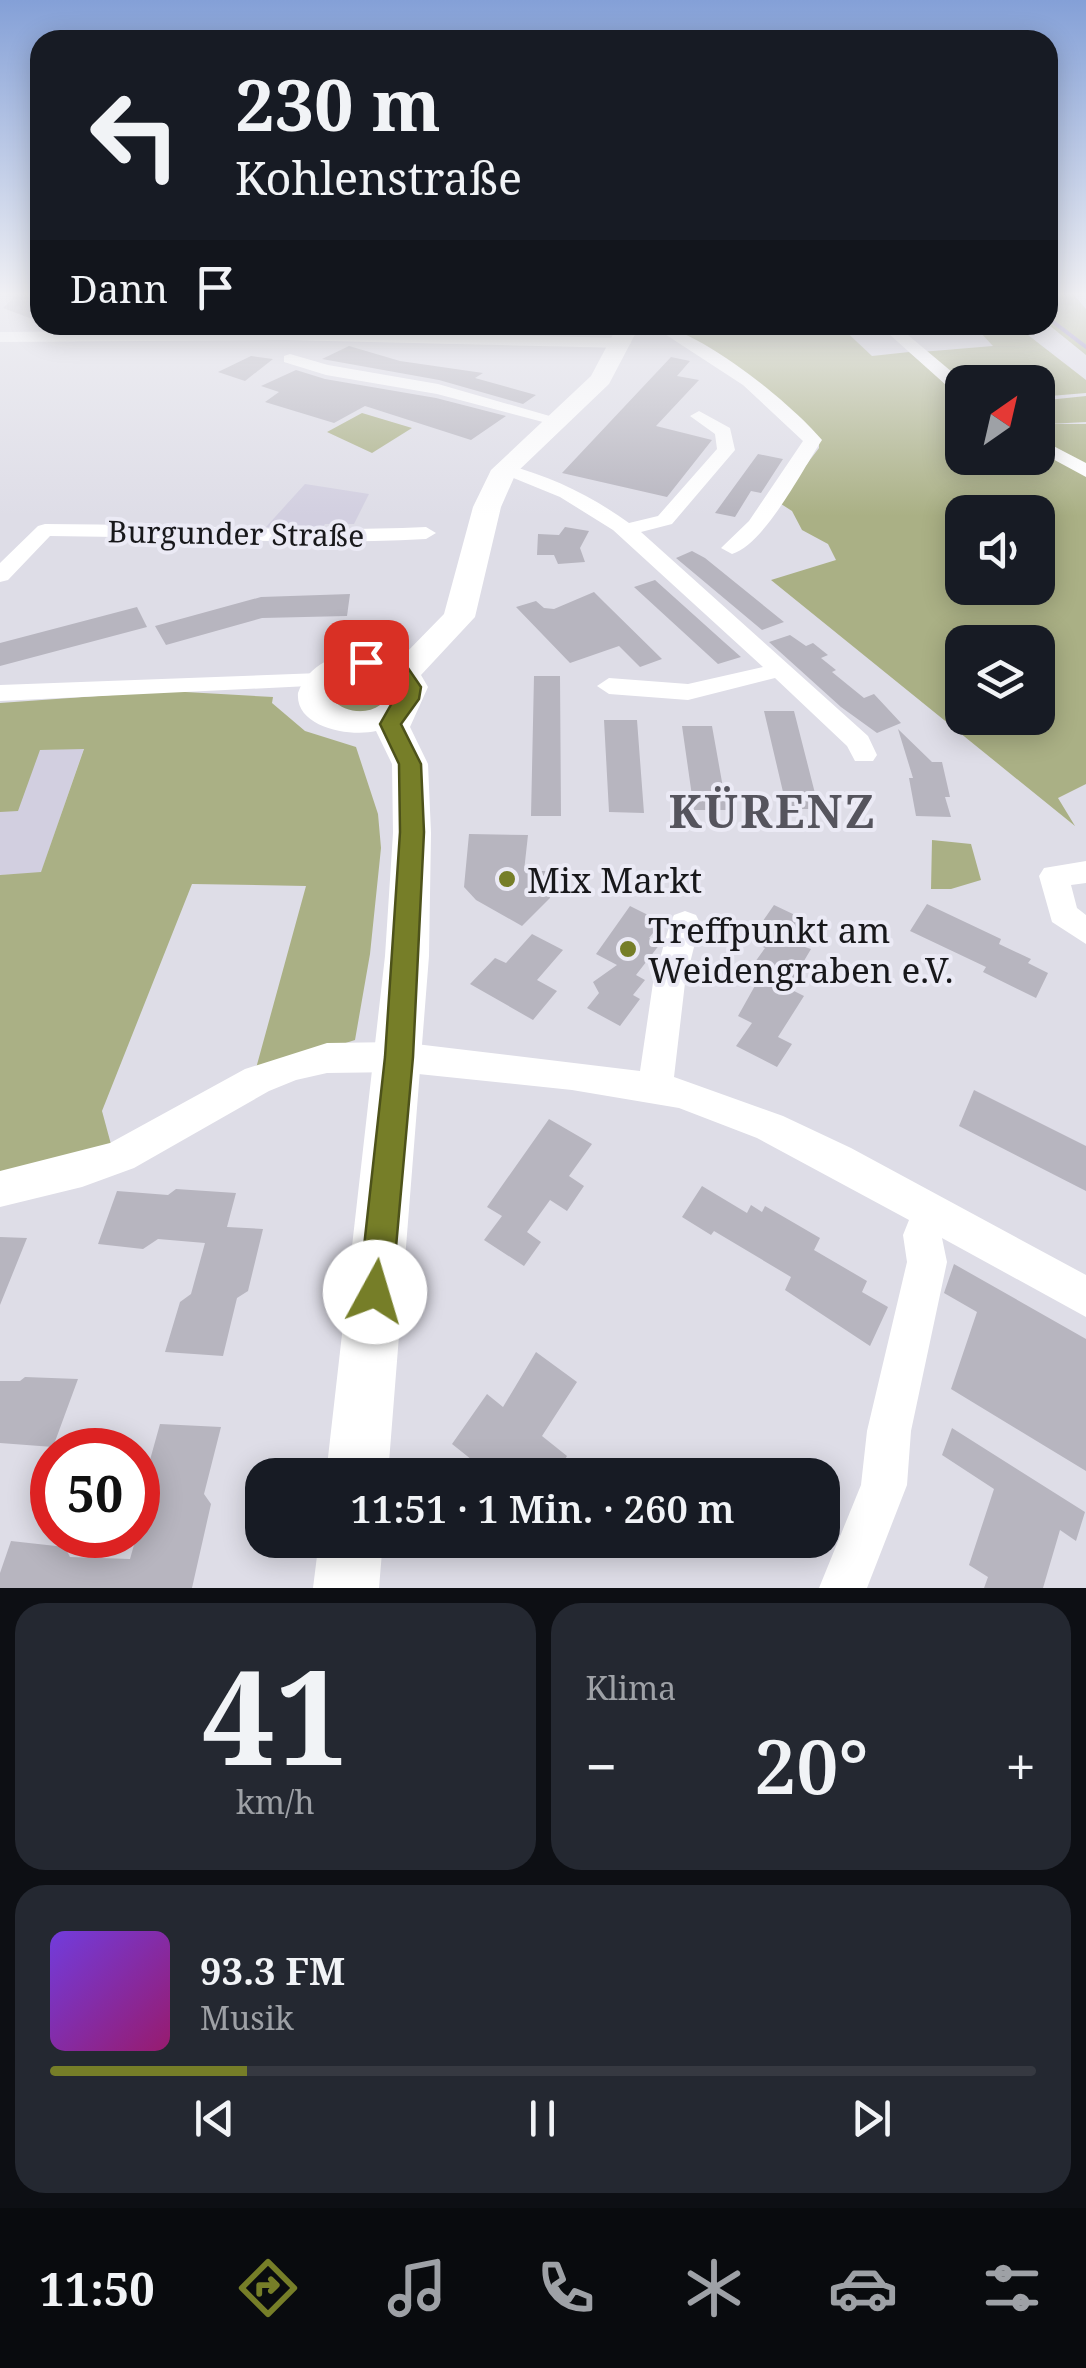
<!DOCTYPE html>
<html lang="de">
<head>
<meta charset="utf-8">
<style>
	:root { --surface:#171b24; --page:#242831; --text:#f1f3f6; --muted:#9ea1a6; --line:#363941; --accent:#767e28 }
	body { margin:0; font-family:"Noto Serif",serif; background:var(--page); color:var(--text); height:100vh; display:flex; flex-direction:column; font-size:38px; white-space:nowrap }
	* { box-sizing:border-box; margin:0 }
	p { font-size:32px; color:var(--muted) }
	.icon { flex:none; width:55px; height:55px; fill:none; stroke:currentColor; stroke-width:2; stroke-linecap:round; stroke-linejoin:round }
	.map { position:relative; height:1588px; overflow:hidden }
	.drawer { display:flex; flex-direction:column; gap:15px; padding:15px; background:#0d0f14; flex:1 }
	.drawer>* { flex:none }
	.top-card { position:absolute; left:30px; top:30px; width:1028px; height:305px; border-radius:30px; box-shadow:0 5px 25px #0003; background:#171b24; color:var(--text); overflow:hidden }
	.needle { width:65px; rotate:34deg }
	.buttons { position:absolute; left:945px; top:365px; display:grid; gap:20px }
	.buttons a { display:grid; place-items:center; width:110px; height:110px; border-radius:20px; background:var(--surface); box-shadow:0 5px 25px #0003; font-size:50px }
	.speed { position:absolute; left:30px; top:1428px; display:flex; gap:20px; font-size:50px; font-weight:700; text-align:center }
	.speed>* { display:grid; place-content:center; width:130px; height:130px; border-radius:50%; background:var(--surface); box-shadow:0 5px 25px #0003; line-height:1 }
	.speed .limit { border:15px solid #d22; background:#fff; color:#111 }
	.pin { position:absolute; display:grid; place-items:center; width:85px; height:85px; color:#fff; margin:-42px; border-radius:20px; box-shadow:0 5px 15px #0006 }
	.me { position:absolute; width:110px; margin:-55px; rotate:6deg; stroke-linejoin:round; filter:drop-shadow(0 0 8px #0008) }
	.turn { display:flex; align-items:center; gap:35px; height:210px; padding:0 40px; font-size:45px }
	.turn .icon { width:130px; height:130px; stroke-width:2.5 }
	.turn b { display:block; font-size:70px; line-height:85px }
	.then { display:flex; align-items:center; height:95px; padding:0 40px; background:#0003; gap:20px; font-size:38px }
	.big { font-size:75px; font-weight:600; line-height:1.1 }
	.drawer .widget { flex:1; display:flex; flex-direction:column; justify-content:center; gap:15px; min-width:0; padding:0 35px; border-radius:30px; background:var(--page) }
	.drawer .dial { align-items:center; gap:0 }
	.dial b { font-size:130px; line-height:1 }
	.song { display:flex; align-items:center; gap:30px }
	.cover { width:120px; height:120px; border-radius:15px; background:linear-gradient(135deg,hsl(260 70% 55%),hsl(320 70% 35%)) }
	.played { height:10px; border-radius:5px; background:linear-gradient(90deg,var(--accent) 20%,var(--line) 20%) }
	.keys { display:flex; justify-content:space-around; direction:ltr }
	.heat { display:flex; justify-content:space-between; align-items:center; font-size:55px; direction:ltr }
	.drawer .tiles { flex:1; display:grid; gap:15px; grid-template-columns:1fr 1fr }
	.widget:last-child { grid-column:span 2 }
	.trip { position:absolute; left:245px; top:1458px; width:595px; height:100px; border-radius:30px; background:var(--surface); box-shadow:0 5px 25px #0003; font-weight:600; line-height:100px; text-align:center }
	.dock { display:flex; height:160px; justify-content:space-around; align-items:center; background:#090b0e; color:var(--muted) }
	.dock .icon { width:70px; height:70px }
	.dock .selected { color:var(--accent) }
	.dock b { font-size:45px; color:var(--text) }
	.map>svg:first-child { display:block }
	.built { fill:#d2cfe0 }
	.green { fill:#aab085; fill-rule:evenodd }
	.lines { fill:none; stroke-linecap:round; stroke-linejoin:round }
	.stream { stroke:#8e81bd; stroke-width:4 }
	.building { fill:#b7b5bf }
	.minor { fill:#fff; fill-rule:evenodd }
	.major { fill:#fff; fill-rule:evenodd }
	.route { fill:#767e28; stroke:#4d521a; stroke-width:2.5 }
	.poi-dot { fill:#767e28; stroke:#ebeaf5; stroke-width:4 }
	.labels { text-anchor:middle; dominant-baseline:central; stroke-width:8; stroke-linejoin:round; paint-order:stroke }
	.far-street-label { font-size:30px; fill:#18181b; stroke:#ebeaf5 }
	.poi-label { font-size:35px; fill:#18181b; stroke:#ebeaf5; text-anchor:start }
	.district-label { font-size:45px; font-weight:bold; letter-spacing:2.5px; fill:#55545d; stroke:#ebeaf5 }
</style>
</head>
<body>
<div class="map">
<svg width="1086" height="1588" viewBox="0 0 1086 1588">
	<rect width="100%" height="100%" fill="#dedde7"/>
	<!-- built -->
	<path class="built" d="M305 484 369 494 354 524H325L318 533 266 527Z
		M84 748 41 873 0 875V752Z"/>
	<!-- green -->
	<path class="green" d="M1048 294H1073L1086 309V355L1049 325H1021H1048Z
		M666 325H839L872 356 909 352 962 395V458H1038V401L1086 396V422L1048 424H1086V784L1058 798 1075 826 771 580 836 560 828 544 802 530 792 511 778 502 819 448V442L702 347ZM962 512H1038V588H962ZM962 642H1038V718H962Z
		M1019 328 1086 380V393L1038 397V382H962L921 352 993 346 978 330Z
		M362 413 412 428 372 453 327 432Z
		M367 670 392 680 396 694 371 712 335 710 326 688 337 677Z
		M168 691 273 697 272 703 305 731 356 747 378 814 381 848 370 954 355 1040 255 1072 306 886 192 884 102 1111 112 1148 0 1178V875L41 872 84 749 40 750 18 811 0 812V703Z
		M932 840 971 844 981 880 951 889H931Z"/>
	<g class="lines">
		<!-- stream -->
		<path class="stream" d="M1048 318 1086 347"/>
	</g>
	<!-- building -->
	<path class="building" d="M17 294H40V322L3 308Z
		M440 325H544L532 332 439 330Z
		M349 346 400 361 483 373 475 378 536 395 523 404 439 380 322 359Z
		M251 356 273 359 245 381 218 372Z
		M671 357 690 361 677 376 699 380 656 426 712 440 667 497 562 473Z
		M296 370 325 379 436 398 506 416 471 440 365 406 334 423 265 402 279 392 261 386Z
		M758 454 783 459 761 493 751 491 735 517 715 513Z
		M565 527 589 531 580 548 585 562 558 564 554 555H537L538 534 559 535Z
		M692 551 705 558 784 622 762 630 676 558Z
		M655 580 724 642 741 657 718 664 634 587Z
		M594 592 605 603 662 659 640 667 619 646 570 663 516 607 536 601 544 608 554 609Z
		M350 594 347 616 262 618 166 645 155 626 261 597Z
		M137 607 147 627 0 666V643Z
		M790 635 806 646 813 643 828 655 821 658 836 670 832 672 864 698 874 694 901 723 877 733 841 707 769 642Z
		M534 676H560L561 816H531Z
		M764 711H794L819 809H787Z
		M604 720H637L644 813 609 812Z
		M682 726H712L727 810H694Z
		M898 729 932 762H942L950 797H945L951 817 916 816 909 778H913Z
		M469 834 528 835 524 871H549L550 898 522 926 476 900 464 887Z
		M927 904 1001 939 999 944 1031 959 1028 963 1048 973 1036 998 983 972 986 967 910 931Z
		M774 905 816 925 802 946 811 949 788 988 804 996 778 1037 792 1044 777 1067 736 1046 752 1023 738 1016 761 975 750 969 765 948 760 946 771 930 760 925Z
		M630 906 652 917 647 923 657 928 649 938 660 944 636 975 645 980 633 995 640 999 620 1026 587 1008 599 993 593 982 617 965 596 954Z
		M532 934 563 950 537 980 557 991 533 1020 470 984 495 958 506 963Z
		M974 1090 1086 1146V1191L959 1126Z
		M549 1119 592 1144 569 1176 584 1186 567 1211 550 1200 527 1232 541 1242 524 1266 484 1240 502 1216 487 1207Z
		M702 1186 747 1213 751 1205 762 1212 765 1206 820 1238 814 1250 867 1281 862 1292 888 1307 870 1346 785 1290 791 1277 714 1231 711 1235 682 1217Z
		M176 1189 236 1193 227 1227 263 1229 248 1291 237 1298 223 1356 165 1352 180 1302 191 1294 205 1243 158 1239 143 1249 98 1244 117 1191 168 1195Z
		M0 1237 27 1238 0 1305Z
		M954 1264 1086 1339V1471L951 1389 977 1312 944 1293Z
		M536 1352 577 1382 542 1436 567 1456 556 1475H491L452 1444 487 1394 503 1407Z
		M25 1377 78 1379 53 1447 0 1443V1381H20Z
		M160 1424 221 1427 204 1494 211 1504 192 1588H0V1573L11 1541 65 1547 70 1557 130 1559 149 1492 143 1485Z
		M952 1428 1085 1512 1076 1541 1060 1530 1043 1588H984L988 1577 969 1565 994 1489 942 1455Z"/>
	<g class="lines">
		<!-- minor -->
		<path class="minor" d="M651 325C696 325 793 405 822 440 803 469 764 545 732 554L721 548 749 521 803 441 743 385Z
			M879 325H896L964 382 962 395 956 394Z
			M285 330 623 338 631 343 623 348 285 340 0 342V332Z
			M290 354 328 365 438 384 567 421 558 426 437 394 326 375 284 362V356Z
			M699 411 730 428 735 450 672 524 641 532 868 736 877 755 873 761H855L847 746 775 678 688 700 609 694 597 686 609 678 688 684 763 667 613 530 560 497 494 470 504 464C550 476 590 495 629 523L658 516 717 449 715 434 690 416Z
			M1038 438 1086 463V477L1038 451Z
			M45 524C172 524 299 533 426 527L436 533 426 539C301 546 176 537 50 536L8 580 0 582V563L38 526Z
			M320 673 329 675 332 680 329 685 0 701V685Z
			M1086 861V883L1071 885 1077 908 1086 915V944L1052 922 1039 876 1044 868Z
			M685 911 696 915 700 923 685 983 674 1077 783 1116 851 1148 1086 1275V1317L942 1238 947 1262 911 1431 907 1485 867 1588H819L861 1485 867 1431 907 1262 903 1235 909 1220 757 1138 679 1108 572 1090 399 1072 327 1073 296 1080 269 1091 134 1168 82 1187 0 1207V1171L110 1143 245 1069 327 1043 399 1042 640 1071 653 983 670 923 674 915Z"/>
		<!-- major -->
		<path class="major" d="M618 325H640L609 384 516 473 501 507 475 617 421 675 428 687 410 727 428 764 431 833 429 956 388 1475H326L385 956 393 833 392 764 376 731C351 737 295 728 298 693 313 651 363 648 400 659L444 614 473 507 491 470 591 376ZM370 672 383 675 394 687C384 714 352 719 331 699 333 678 351 672 370 672Z
			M319 1540H383L379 1588H313Z"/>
	</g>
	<!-- sky -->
	<linearGradient id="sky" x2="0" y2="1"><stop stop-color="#84a0d7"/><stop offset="0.57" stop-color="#f0f0f4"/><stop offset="1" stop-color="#f0f0f4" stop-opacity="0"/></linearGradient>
	<rect width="1086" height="516" fill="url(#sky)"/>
	<!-- route -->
	<path class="route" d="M366 656 406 665 421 687 419 699 401 724 421 764 424 832 413 1057 392 1292 387 1303 375 1308 363 1303 359 1292 385 1057 400 832 399 764 380 724 401 687 392 674 359 666 357 662Z"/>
	<!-- markers -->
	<g class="poi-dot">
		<circle cx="507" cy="879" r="10"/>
		<circle cx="628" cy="949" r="10"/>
	</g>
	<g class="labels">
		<!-- far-street labels -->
		<g class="far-street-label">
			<text transform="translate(236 533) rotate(1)">Burgunder Straße</text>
		</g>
		<!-- poi labels -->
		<g class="poi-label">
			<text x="527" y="879">Mix Markt</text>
			<text x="648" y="929">Treffpunkt am<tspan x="648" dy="40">Weidengraben e.V.</tspan></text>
		</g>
		<!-- district labels -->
		<g class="district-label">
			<text x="773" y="810">KÜRENZ</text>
		</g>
	</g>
</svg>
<div class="buttons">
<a><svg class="needle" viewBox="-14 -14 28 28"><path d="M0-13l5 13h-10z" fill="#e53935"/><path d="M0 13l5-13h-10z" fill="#9ea1a6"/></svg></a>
<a><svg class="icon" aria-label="sound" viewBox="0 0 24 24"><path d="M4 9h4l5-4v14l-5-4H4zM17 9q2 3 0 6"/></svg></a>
<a><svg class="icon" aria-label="layers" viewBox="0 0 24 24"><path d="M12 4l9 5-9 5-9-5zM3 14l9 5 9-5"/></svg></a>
</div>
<div class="speed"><div class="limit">50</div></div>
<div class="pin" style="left:366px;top:662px;background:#d93025"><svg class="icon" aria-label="arrive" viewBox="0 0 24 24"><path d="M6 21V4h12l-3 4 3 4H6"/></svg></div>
<svg class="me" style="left:375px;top:1292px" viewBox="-20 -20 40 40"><circle r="19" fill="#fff"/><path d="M0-13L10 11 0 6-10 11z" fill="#767e28"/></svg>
<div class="trip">11:51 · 1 Min. · 260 m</div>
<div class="top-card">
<div class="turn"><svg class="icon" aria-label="left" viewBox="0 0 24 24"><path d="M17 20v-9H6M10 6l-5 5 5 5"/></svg><div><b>230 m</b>Kohlenstraße</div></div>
<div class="then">Dann<svg class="icon" aria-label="arrive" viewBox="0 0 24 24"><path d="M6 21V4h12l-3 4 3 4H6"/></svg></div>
</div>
</div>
<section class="drawer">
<div class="tiles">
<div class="widget dial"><b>41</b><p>km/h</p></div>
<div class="widget"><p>Klima</p>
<div class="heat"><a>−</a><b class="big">20°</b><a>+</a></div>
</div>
<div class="widget">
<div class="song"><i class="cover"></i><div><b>93.3 FM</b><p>Musik</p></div></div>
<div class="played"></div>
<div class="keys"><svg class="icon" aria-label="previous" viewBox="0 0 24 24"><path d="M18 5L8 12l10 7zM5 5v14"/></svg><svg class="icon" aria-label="pause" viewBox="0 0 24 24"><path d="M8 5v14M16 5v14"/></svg><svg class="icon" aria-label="next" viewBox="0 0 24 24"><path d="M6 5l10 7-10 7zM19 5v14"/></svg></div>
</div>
</div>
</section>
<nav class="dock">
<b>11:50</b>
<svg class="icon selected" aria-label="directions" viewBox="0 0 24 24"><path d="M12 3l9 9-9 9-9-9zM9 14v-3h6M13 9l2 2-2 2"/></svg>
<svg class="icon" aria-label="music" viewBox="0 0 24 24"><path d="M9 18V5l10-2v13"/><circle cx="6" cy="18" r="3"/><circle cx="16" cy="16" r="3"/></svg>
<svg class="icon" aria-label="phone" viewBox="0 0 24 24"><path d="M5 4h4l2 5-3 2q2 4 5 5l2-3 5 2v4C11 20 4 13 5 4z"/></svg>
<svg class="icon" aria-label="climate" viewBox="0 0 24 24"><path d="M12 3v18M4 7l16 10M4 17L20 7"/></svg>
<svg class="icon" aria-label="car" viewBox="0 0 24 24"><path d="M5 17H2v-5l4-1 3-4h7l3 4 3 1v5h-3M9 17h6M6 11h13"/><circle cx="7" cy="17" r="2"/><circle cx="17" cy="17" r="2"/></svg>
<svg class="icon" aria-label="filters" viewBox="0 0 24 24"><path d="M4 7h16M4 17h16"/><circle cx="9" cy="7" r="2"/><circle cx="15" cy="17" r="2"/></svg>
</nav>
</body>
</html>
